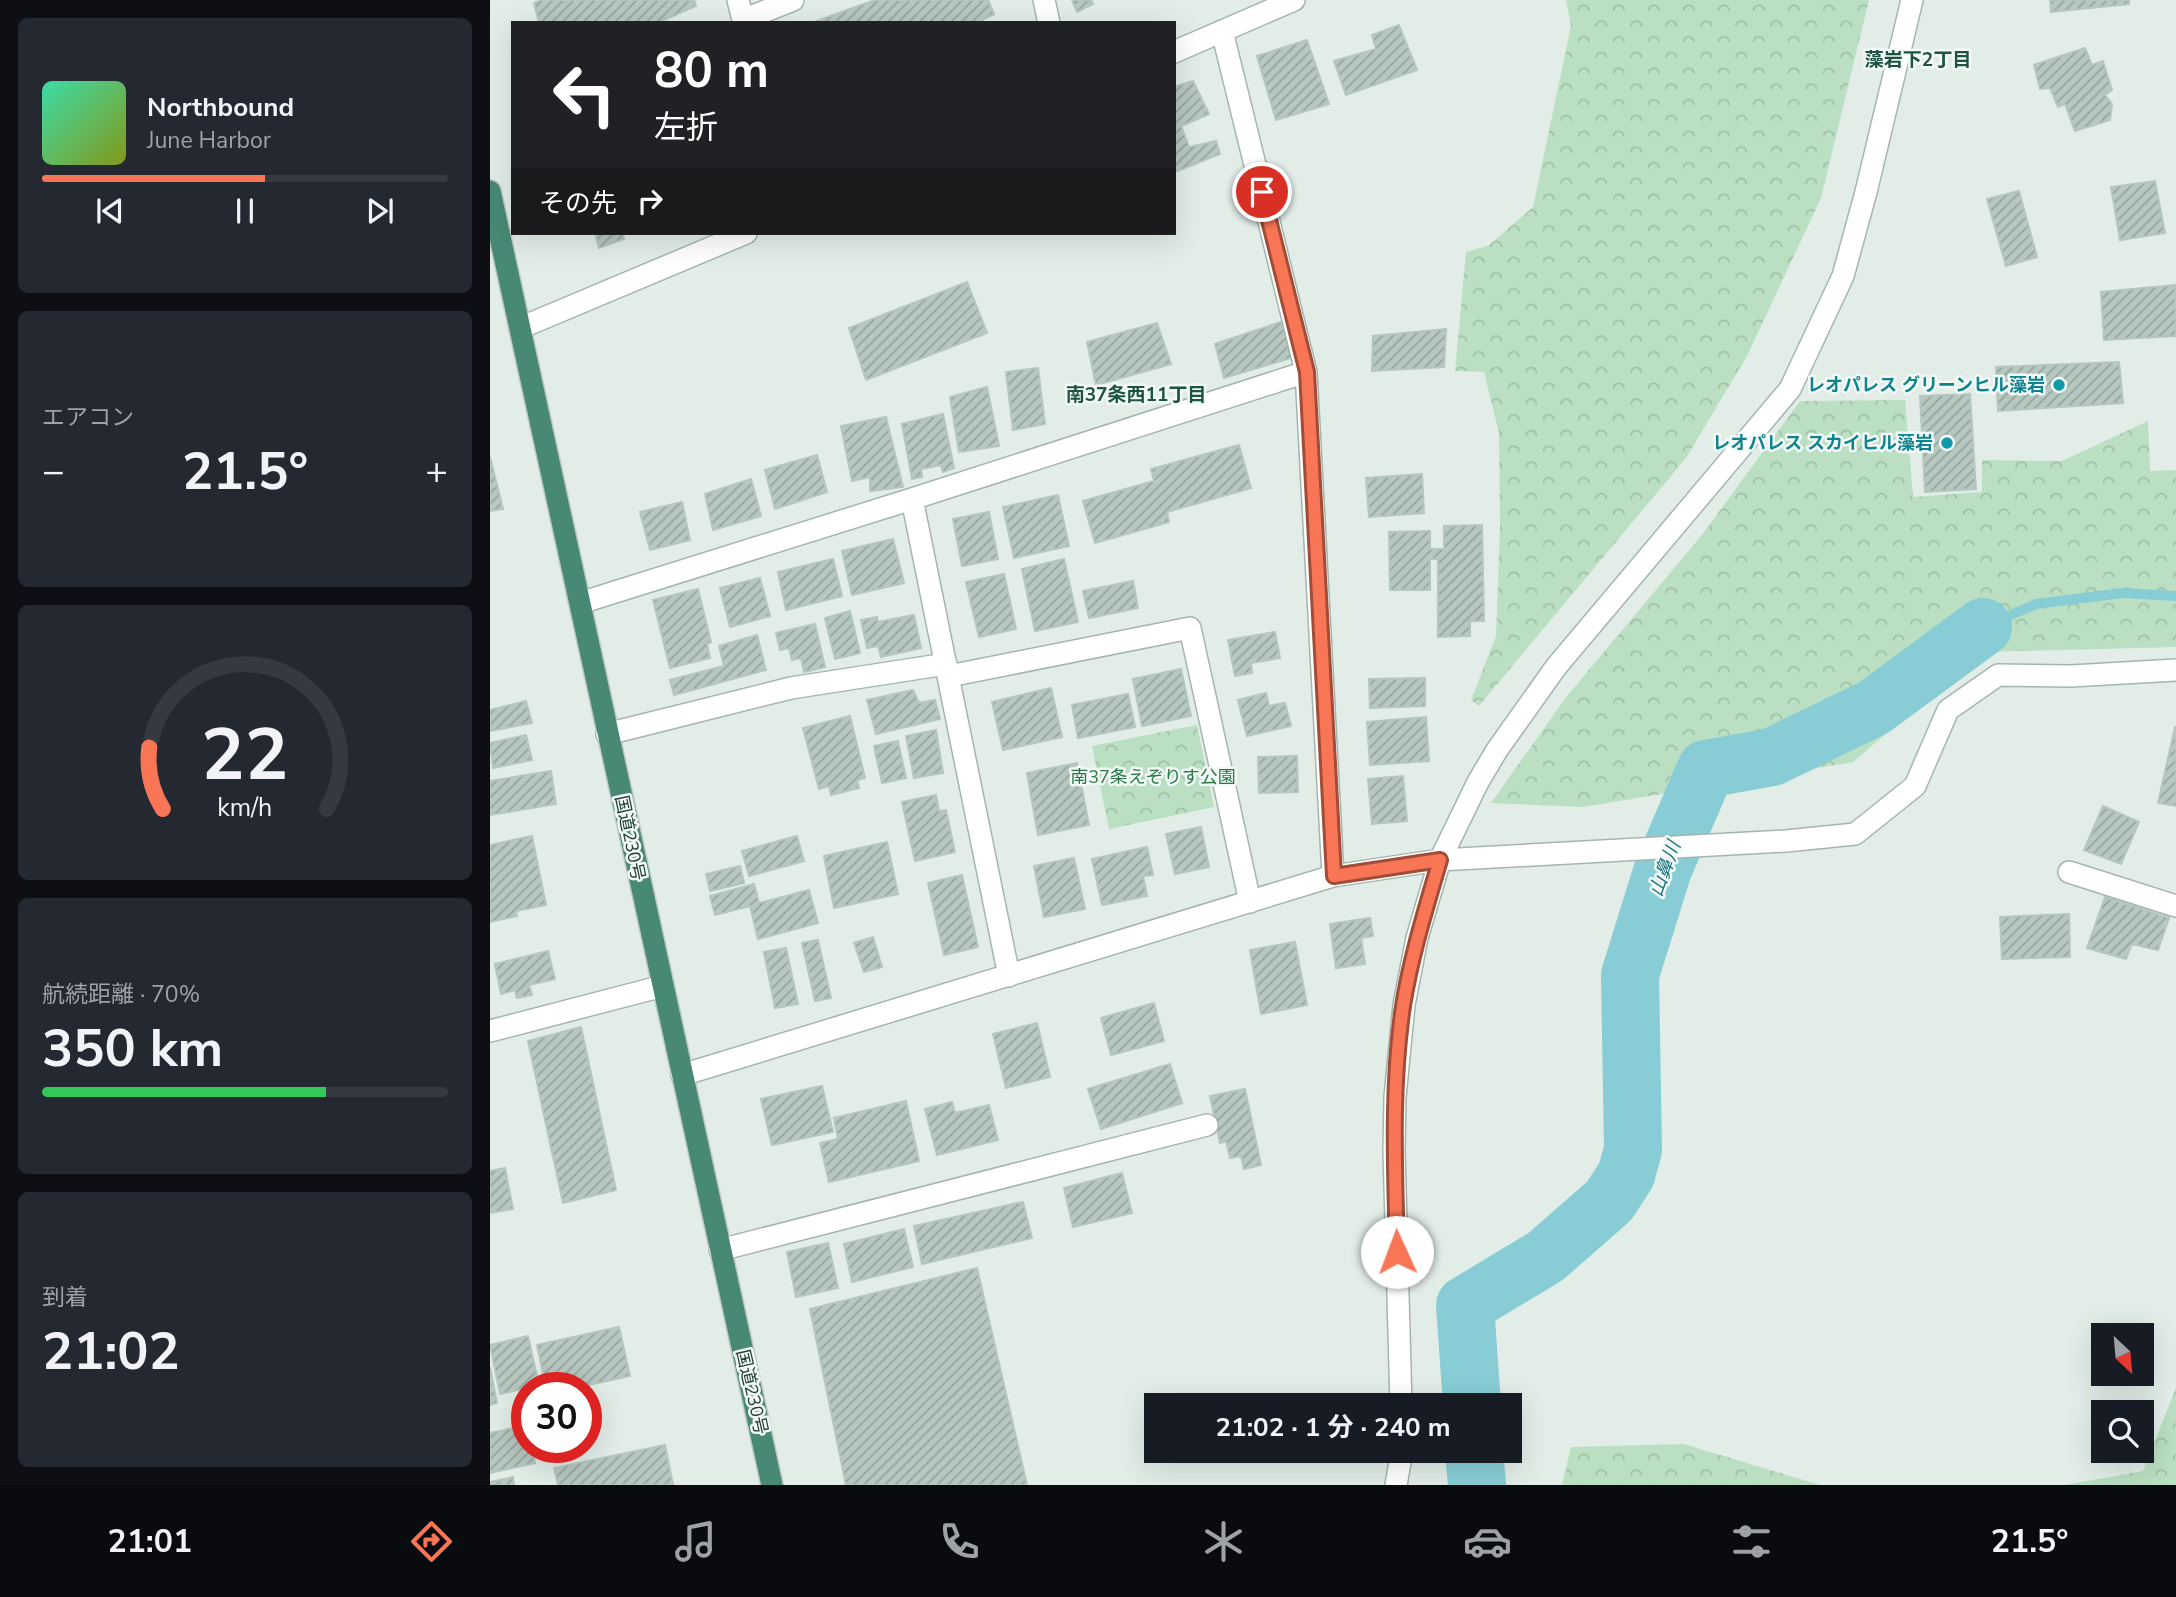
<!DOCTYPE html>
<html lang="ja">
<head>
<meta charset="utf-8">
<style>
	:root { --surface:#171b24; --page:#242831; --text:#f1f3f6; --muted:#9ea1a6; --line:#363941; --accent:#f87555 }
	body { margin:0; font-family:"Nunito Sans","Noto Sans JP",sans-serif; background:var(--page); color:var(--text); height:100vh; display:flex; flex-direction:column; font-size:26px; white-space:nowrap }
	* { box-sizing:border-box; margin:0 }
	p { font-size:23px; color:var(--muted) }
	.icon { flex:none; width:38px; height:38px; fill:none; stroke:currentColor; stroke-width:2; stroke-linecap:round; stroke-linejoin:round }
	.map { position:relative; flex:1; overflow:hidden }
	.sheet { display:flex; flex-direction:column; gap:18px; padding:18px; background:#0d0f14; width:490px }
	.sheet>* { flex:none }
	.top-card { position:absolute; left:21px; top:21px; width:665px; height:214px; border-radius:0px; box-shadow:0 7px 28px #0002; background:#202124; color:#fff; overflow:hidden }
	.needle { width:46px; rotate:154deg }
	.buttons { position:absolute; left:1601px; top:1323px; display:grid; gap:14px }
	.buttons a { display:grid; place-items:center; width:63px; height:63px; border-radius:0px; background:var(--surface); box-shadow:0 7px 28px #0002; font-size:35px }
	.speed { position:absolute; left:21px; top:1372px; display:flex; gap:14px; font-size:35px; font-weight:700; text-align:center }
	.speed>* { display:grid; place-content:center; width:91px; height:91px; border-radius:50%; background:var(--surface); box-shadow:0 7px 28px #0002; line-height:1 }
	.speed .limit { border:10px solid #d22; background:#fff; color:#111 }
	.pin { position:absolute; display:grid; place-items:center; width:60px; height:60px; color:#fff; margin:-30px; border:4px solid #fff; border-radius:50%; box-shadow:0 2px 7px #0007 }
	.me { position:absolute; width:77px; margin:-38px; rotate:358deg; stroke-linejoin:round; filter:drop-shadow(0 0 5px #0008) }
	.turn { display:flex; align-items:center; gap:24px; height:147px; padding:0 28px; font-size:32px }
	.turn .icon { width:91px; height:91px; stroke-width:2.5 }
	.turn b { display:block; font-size:49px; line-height:60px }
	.then { display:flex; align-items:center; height:66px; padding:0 28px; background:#0003; gap:14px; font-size:26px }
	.big { font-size:52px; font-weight:700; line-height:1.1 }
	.sheet .tile { flex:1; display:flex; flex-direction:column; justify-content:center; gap:10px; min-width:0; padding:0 24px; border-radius:10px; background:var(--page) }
	.sheet .dial { align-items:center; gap:0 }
	.dial svg { height:182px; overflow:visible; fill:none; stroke:var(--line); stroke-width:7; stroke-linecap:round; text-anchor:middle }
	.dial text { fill:var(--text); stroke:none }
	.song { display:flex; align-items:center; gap:21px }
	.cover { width:84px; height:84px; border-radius:10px; background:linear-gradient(135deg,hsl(160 70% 55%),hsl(70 70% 35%)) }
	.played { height:7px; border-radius:4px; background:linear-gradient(90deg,var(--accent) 55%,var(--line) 55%) }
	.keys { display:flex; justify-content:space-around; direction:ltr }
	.heat { display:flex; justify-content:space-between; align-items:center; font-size:38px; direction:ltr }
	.charge { height:10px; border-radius:5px; background:linear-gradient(90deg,#34c759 70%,var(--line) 0) }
	.trip { position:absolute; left:654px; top:1393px; width:378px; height:70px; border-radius:0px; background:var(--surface); box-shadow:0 7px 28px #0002; font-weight:700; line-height:70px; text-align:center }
	.dock { display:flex; height:112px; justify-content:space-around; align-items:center; background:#090b0e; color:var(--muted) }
	.dock .icon { width:49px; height:49px }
	.dock .on { color:var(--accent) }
	.dock b { font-size:32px; color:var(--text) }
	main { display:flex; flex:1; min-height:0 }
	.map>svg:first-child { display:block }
	.forest { fill:url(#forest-crowns) }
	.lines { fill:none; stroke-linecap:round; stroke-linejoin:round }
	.stream { stroke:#88cdd5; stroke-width:10 }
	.river { stroke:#88cdd5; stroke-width:58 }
	.building { fill:url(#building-hatch); stroke:#b4c7be; stroke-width:2 }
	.minor-casing { stroke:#a4b5af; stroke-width:24 }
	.trunk-casing { stroke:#c1c9c7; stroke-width:24 }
	.minor { stroke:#fff; stroke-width:21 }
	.trunk { stroke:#488976; stroke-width:21 }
	.route-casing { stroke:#a14c37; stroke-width:18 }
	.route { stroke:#f87555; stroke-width:12 }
	.culture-dot { fill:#0f9aa8; stroke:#f3f9f6; stroke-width:2.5 }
	.labels { text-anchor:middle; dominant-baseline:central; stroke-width:5; stroke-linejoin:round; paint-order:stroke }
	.culture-label { font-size:18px; font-weight:bold; fill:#0d838f; stroke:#f3f9f6; text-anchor:end }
	.park-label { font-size:18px; fill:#297844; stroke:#f3f9f6 }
	.street-label { font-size:18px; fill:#213f36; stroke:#f3f9f6 }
	.neighbourhood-label { font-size:19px; font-weight:bold; fill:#1c5343; stroke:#f3f9f6 }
	.water-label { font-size:19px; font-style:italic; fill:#18727e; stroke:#f3f9f6 }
</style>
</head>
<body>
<main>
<section class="sheet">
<div class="tile">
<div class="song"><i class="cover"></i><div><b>Northbound</b><p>June Harbor</p></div></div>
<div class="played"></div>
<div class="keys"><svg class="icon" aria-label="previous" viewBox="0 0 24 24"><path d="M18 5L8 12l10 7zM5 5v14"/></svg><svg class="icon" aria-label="pause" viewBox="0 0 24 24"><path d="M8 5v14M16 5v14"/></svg><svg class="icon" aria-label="next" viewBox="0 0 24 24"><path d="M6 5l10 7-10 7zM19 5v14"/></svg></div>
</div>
<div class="tile"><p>エアコン</p>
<div class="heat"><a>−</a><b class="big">21.5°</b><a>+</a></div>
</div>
<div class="tile dial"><svg viewBox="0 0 100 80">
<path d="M14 69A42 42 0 1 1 86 69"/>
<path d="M14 69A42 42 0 0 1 8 42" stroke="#f87555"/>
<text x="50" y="56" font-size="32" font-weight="700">22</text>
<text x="50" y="72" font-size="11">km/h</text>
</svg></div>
<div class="tile"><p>航続距離 · 70%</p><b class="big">350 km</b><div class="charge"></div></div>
<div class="tile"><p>到着</p><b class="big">21:02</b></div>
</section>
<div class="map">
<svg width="1686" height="1485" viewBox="0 0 1686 1485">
	<defs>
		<pattern id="forest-crowns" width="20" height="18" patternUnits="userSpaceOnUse" patternTransform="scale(1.75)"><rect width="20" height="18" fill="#badfc2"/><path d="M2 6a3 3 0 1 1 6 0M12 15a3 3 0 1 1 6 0" fill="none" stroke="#a0c0a7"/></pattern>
		<pattern id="building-hatch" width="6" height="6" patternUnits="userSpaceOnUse" patternTransform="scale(1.75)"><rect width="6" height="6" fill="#b7c8c1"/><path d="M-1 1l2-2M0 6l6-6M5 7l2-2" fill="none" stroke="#94a49e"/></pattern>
	</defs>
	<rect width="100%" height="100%" fill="#e2ede8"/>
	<!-- forest -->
	<path class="forest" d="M1076 0H1379L1331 198 1257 356 1196 458 989 706 981 700 1006 636 1010 526 1009 433 994 372 965 371 976 252 998 246 1043 207 1081 26Z
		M1415 400 1423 497 1492 492V460L1572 461 1658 421 1660 471 1686 470V647L1491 652 1363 762 1093 807 1001 803 1077 696 1212 535 1310 401Z
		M707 725 724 807 619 829 602 746Z
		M1686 1388V1485H1575L1653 1471Z
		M1194 1444 1330 1485H1072L1081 1447Z"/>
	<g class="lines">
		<!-- stream -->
		<path class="stream" d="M1493 627 1546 604 1632 593 1686 596"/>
		<!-- river -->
		<path class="river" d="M982 1405 975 1305 1055 1257 1119 1201 1136 1175 1143 1150 1140 975 1173 869 1216 769 1282 757 1383 708 1493 627
			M984 1451 987 1485"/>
	</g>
	<!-- building -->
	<path class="building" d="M51 0H204L206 6 167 23H49L44 3Z
		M385 0H498L504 14 490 21V23L324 22Z
		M582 0H601L603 4 587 12Z
		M1560 0H1639V4L1561 12Z
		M909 25 927 70 856 95 844 61 886 49 882 35Z
		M817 40 839 104 786 120 767 56Z
		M1595 48 1602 65 1613 61 1622 90 1615 95 1622 104 1620 120 1585 131 1575 104 1568 107 1560 88 1550 89 1544 65Z
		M703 81 719 114 691 126 699 147 726 141 730 154 685 172 684 87Z
		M1665 181 1675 233 1630 240 1621 187Z
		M1529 191 1547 257 1516 266 1497 199Z
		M105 233H132L134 239 109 248Z
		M477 282 497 333 376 380 359 328Z
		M1685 285 1686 336 1614 340 1611 292Z
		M794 321 804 357 734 378 725 344Z
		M667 323 681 364 606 385 597 342Z
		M956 329 954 367 882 371 883 336Z
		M1629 362 1633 403 1508 411 1506 367Z
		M548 368 555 424 523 430 516 372Z
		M497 387 509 446 469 452 460 397Z
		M1480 394 1486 489 1435 492 1430 396Z
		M453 414 464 468 453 472 451 465 431 469 432 477 422 479 412 424Z
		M396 417 413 487 380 491V477L362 481 351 426Z
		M749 445 761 488 677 512 679 522 605 543 593 501 664 481 661 469Z
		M327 455 337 492 285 509 275 470Z
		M0 457 13 509 0 511Z
		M932 474 934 513 879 517 876 478Z
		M261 479 271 516 223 530 215 494Z
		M568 495 579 546 524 558 513 507Z
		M192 502 200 540 160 550 150 512Z
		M499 512 508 559 472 566 463 519Z
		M992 525 994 621H980V636L948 637V559H940V590H900L899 532 940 531V549H954V526Z
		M403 539 414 583 362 595 352 551Z
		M343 559 352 596 296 610 288 572Z
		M574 559 588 622 545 631 532 569Z
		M514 574 526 629 489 637 476 582Z
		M270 578 280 616 240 627 230 588Z
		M643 581 648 608 599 618 593 591Z
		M208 589 221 642 217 644 220 658 180 668 163 600Z
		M360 611 370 653 345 659 335 618Z
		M424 615 431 648 391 657 388 646 377 648 371 620 387 617 388 622Z
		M325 624 335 667 314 672 311 658 302 660 299 648 290 650 286 633Z
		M785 632 790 658 761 663 762 673 745 676 738 640Z
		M267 635 276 670 184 695 180 680 234 666 229 646Z
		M691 669 701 716 652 726 643 679Z
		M935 678V706L880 708 879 679Z
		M561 688 572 737 513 750 502 702Z
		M423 690 429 703 445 700 450 719 386 734 377 700Z
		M776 693 779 706 795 703 801 726 757 736 748 700Z
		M638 694 645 727 588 738 582 705Z
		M36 701 42 723 0 731V710Z
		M360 716 375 778 367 780 369 788 341 795 339 786 329 789 313 728Z
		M936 717 939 761 880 765 877 722Z
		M1685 727H1686V806L1668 803Z
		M446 730 453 773 424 778 416 736Z
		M36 735 42 760 3 768 0 743Z
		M408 741 416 778 392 783 384 746Z
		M807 756 808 792 769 793 768 757Z
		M587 763 599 825 548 835 537 773Z
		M61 771 66 804 0 815V781Z
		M913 776 917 821 882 824 878 779Z
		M446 795 449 811 456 810 465 852 425 861 412 802Z
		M1613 806 1649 822 1631 864 1594 850Z
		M711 827 719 867 685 874 676 834Z
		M42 836 56 905 26 911 27 916 0 922V845Z
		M307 836 314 861 259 876 252 851Z
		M397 842 408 894 344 908 334 856Z
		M657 847 663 875 653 876 657 896 612 905 602 859Z
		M584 858 595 909 554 917 544 866Z
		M250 866 254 883 220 891 216 874Z
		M472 875 488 947 454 955 438 883Z
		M264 884 269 903 319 890 328 923 268 939 260 906 225 915 220 896Z
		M1615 897 1679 918 1668 950 1642 944 1636 959 1597 948Z
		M1579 914 1580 957 1512 959 1510 917Z
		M880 918 883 936 871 938 875 964 846 968 840 924Z
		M383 937 392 967 374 972 364 943Z
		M328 940 341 998 325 1001 312 943Z
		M805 942 817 1005 771 1014 760 950Z
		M296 948 308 1004 285 1008 274 952Z
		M58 951 65 979 39 985 42 995 27 998 25 990 11 994 5 964Z
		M664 1003 674 1041 621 1055 611 1018Z
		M547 1023 560 1077 516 1088 503 1034Z
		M91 1027 126 1190 73 1203 38 1041Z
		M680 1064 692 1103 611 1129 598 1089Z
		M332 1086 343 1132 282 1145 271 1099Z
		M755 1089 771 1165 754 1169 751 1156 740 1158 736 1141 730 1143 720 1096Z
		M416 1101 429 1161 339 1182 330 1143 348 1139 344 1118Z
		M462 1102 465 1113 499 1105 508 1140 447 1155 435 1109Z
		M15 1168 23 1209 0 1213V1171Z
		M632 1173 642 1213 583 1227 574 1188Z
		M533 1202 542 1238 432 1264 424 1226Z
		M414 1229 423 1267 362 1282 354 1244Z
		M338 1243 348 1288 306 1297 297 1252Z
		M487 1268 537 1485H356L320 1309Z
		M129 1327 140 1376 85 1388H56L47 1345Z
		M38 1336 49 1385 10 1394 0 1345Z
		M0 1367 7 1403 0 1405Z
		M37 1425V1447H42L45 1463 0 1473V1433Z
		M175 1445 183 1485H68L64 1468Z
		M23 1477 24 1485H0V1482Z"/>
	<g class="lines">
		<defs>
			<path id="minor" d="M248 0 253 20 303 0
				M554 0 559 23
				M732 31 816 372 843 876
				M684 52 804 0
				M30 328 256 233
				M422 499 519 976
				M90 603 422 499 816 372
				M459 676 700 628 760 902
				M117 734 301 688 456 664
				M1579 872 1686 906
				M0 1031 173 986
				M192 1075 843 876 950 860 1296 841 1365 834 1425 786 1458 710 1508 675 1581 676 1686 670
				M230 1250 717 1125
				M911 1405 904 1150 905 1097 914 1005 927 938 950 860 988 782 1007 750 1066 667 1300 389 1353 276 1376 192 1422 0
				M906 1485 912 1451"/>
			<path id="trunk" d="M0 191 282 1485"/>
		</defs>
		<!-- minor casing -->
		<use href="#minor" class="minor-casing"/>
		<!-- trunk casing -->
		<use href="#trunk" class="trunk-casing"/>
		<!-- minor -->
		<use href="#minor" class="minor"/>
		<!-- trunk -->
		<use href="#trunk" class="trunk"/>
	</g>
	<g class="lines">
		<defs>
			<path id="route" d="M772 192 817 372 844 876 950 860C936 908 921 956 913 1006 901 1087 905 1170 907 1252"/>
		</defs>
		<!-- route casing -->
		<use href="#route" class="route-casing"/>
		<!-- route -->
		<use href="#route" class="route"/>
	</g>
	<!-- markers -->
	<g class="culture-dot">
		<circle cx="1569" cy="385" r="7"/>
		<circle cx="1457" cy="443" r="7"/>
	</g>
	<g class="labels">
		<!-- culture labels -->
		<g class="culture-label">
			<text x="1555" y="385">レオパレス グリーンヒル藻岩</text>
			<text x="1443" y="443">レオパレス スカイヒル藻岩</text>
		</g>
		<!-- park labels -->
		<g class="park-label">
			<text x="663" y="777">南37条えぞりす公園</text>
		</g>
		<!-- street labels -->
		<g class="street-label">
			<text transform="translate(140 838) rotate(78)">国道230号</text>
			<text transform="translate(262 1392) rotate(77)">国道230号</text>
		</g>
		<!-- neighbourhood labels -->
		<g class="neighbourhood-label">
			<text x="1428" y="60">藻岩下2丁目</text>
			<text x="646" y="395">南37条西11丁目</text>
		</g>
		<!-- water labels -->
		<g class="water-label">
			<text transform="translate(1175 869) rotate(-70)">山鼻川</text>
		</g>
	</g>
</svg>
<div class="buttons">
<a><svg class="needle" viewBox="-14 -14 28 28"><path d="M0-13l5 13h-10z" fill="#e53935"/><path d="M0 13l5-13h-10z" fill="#9ea1a6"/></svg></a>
<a><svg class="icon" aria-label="search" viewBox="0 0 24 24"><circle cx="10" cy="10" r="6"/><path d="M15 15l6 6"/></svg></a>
</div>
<div class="speed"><div class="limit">30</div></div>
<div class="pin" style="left:772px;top:192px;background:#d93025"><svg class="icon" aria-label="arrive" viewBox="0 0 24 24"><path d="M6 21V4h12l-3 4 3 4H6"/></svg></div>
<svg class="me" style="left:907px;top:1252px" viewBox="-20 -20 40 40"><circle r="19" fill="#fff"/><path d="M0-13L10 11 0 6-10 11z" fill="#f87555"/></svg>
<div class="trip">21:02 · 1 分 · 240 m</div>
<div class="top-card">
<div class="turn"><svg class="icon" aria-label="left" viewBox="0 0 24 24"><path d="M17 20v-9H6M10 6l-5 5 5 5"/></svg><div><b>80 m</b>左折</div></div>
<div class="then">その先<svg class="icon" aria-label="right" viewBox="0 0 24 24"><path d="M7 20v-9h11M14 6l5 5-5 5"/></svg></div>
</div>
</div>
</main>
<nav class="dock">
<b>21:01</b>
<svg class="icon on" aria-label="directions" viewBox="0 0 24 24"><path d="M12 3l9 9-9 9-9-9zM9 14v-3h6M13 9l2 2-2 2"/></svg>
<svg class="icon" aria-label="music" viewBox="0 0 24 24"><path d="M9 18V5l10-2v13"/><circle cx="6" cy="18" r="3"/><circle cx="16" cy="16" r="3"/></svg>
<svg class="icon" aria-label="phone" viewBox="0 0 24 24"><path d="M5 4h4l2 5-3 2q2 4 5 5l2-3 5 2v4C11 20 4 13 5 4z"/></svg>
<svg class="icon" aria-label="climate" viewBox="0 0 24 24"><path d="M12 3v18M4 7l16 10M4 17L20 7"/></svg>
<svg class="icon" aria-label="car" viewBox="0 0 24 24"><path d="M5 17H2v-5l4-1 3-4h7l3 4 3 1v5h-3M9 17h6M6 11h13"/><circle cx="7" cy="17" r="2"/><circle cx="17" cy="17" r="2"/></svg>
<svg class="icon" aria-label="filters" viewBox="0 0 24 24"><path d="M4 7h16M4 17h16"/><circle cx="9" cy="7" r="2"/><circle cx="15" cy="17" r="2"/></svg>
<b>21.5°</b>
</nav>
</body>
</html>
